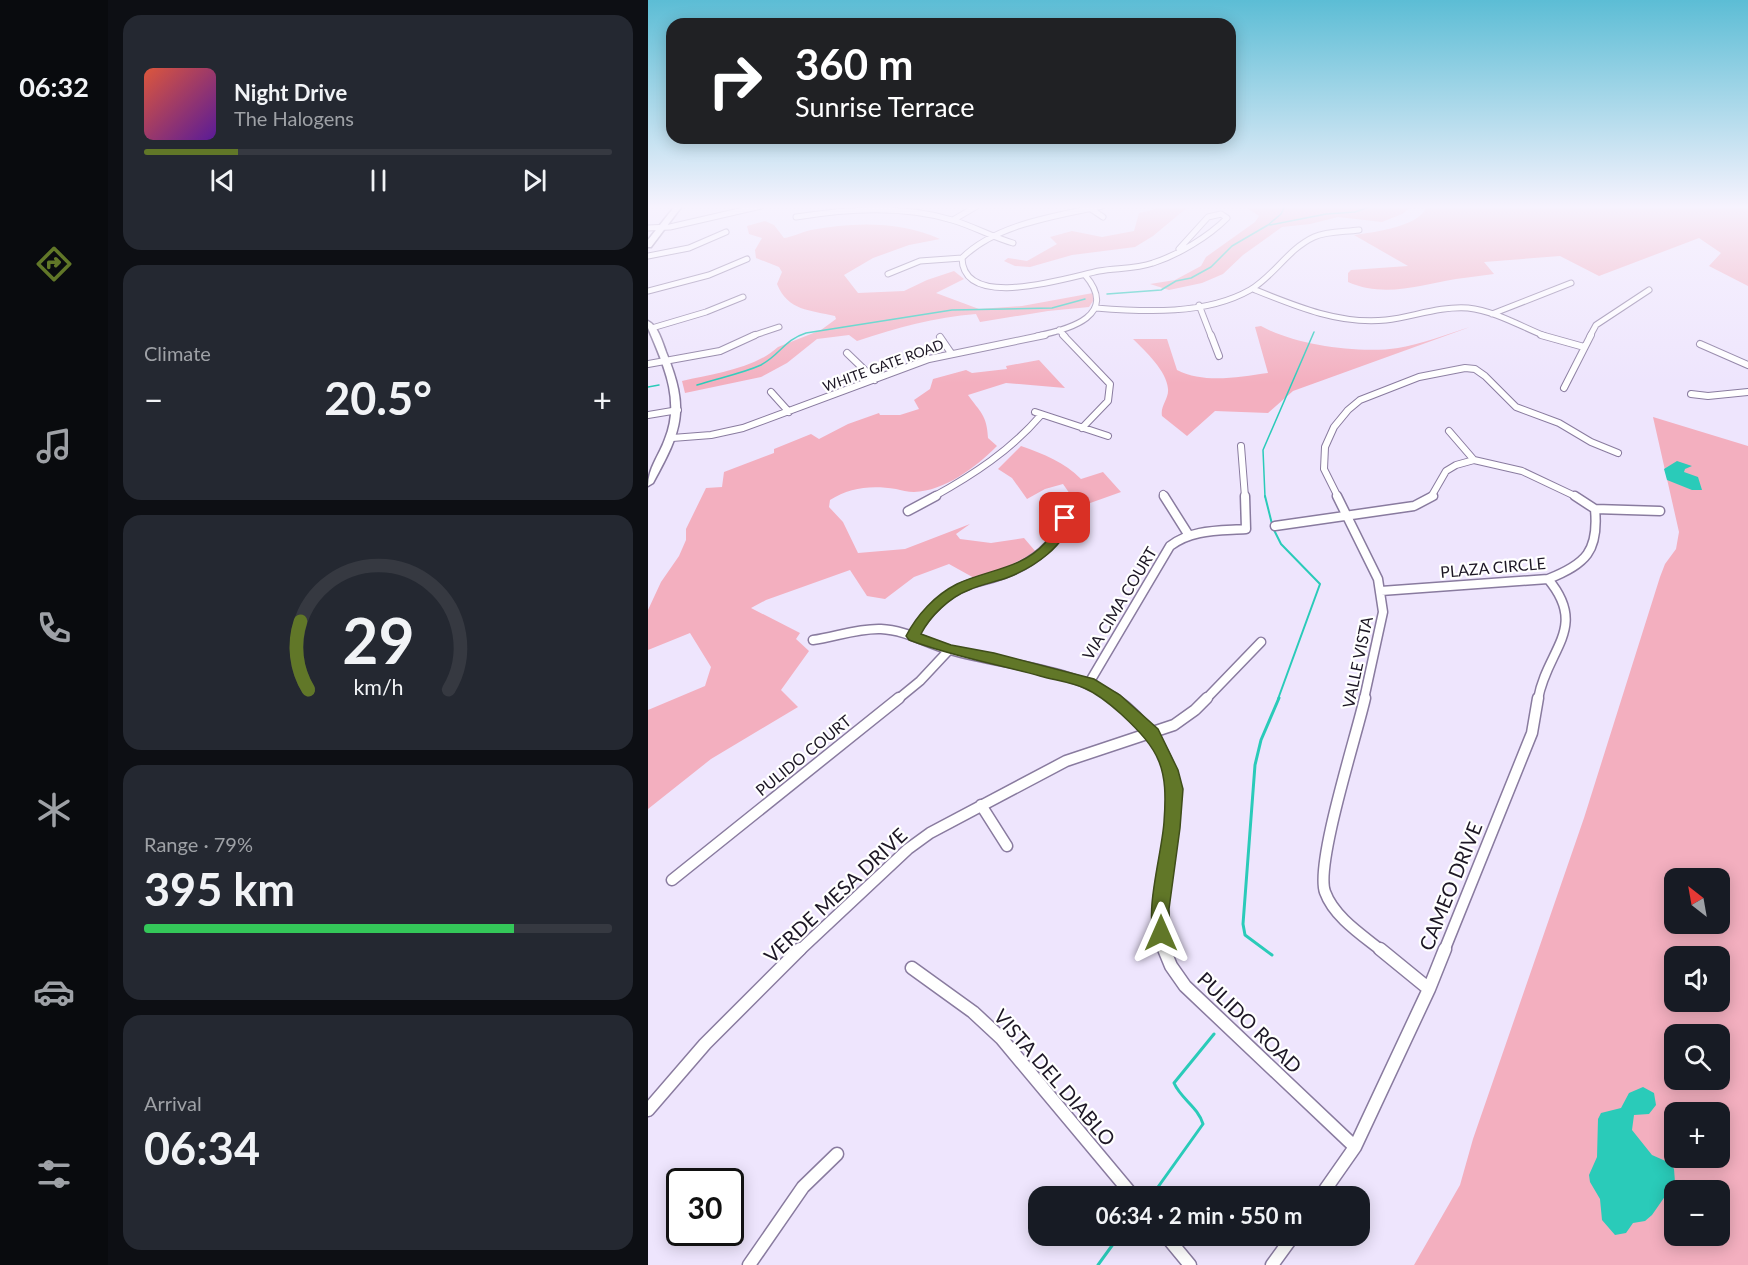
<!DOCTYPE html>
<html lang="en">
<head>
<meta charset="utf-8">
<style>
	:root { --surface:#171b24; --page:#242831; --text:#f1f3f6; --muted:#9ea1a6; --line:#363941; --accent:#617728 }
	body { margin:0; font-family:Lato,sans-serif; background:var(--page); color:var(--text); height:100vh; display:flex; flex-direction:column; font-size:22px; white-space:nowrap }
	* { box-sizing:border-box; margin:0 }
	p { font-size:20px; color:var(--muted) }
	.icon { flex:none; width:33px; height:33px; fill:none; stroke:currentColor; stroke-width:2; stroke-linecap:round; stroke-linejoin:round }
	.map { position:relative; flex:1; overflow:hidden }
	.details { display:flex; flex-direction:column; gap:15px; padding:15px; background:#0d0f14; width:540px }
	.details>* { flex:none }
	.banner { position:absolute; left:18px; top:18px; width:570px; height:126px; border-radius:18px; box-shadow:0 3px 15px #0003; background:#202124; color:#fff; overflow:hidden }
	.needle { width:39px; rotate:329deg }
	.tools { position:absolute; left:1016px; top:868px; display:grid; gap:12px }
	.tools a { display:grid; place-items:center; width:66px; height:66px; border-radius:12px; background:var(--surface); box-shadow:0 3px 15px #0003; font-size:30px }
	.speed { position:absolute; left:18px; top:1168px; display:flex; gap:12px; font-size:30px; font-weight:700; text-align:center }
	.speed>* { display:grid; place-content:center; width:78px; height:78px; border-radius:50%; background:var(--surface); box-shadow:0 3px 15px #0003; line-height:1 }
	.speed .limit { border:3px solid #111; border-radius:9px; background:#fff; color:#111 }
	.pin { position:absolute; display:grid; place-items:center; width:51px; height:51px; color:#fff; margin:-26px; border-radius:12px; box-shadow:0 3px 9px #0006 }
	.me { position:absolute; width:66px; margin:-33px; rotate:0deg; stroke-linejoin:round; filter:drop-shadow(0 0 4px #0008) }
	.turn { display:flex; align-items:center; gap:21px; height:126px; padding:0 30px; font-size:27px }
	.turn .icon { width:78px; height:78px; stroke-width:2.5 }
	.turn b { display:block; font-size:42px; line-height:51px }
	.big { font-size:45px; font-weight:700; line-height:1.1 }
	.details .card { flex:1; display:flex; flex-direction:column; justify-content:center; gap:9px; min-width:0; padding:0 21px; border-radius:18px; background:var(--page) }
	.details .dial { align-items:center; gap:0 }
	.dial svg { height:156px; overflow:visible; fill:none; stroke:var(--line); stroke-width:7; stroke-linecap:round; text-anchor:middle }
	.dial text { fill:var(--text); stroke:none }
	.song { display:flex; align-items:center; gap:18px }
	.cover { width:72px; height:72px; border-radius:9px; background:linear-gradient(135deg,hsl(10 70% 55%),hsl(270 70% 35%)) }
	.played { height:6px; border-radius:3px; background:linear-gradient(90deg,var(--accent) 20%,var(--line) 20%) }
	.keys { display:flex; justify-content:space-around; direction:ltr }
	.heat { display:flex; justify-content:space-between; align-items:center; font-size:33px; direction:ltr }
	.charge { height:9px; border-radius:4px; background:linear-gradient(90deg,#34c759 79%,var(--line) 0) }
	.trip { position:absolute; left:380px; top:1186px; width:342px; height:60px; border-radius:18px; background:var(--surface); box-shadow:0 3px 15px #0003; font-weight:700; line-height:60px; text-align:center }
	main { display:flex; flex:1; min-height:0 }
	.tabs { display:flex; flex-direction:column; width:108px; justify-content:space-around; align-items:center; background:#090b0e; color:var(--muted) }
	.tabs .icon { width:42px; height:42px }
	.tabs .current { color:var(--accent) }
	.tabs b { font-size:27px; color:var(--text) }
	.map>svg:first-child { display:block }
	.green { fill:#f3afbf; fill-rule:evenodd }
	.water { fill:#2acbb9 }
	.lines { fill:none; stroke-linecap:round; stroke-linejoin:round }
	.stream-far2 { stroke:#2acbb9; stroke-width:1.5 }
	.stream-far1 { stroke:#2acbb9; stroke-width:2 }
	.stream { stroke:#2acbb9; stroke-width:3 }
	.street-far4-casing { stroke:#897b9f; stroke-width:7 }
	.street-far3-casing { stroke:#897b9f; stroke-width:8 }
	.street-far2-casing { stroke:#897b9f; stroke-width:11 }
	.street-far1-casing { stroke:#897b9f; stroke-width:13 }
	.street-casing { stroke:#897b9f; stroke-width:15 }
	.secondary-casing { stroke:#897b9f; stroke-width:3 }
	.street-far4 { stroke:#fff; stroke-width:5 }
	.street-far3 { stroke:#fff; stroke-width:6 }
	.street-far2 { stroke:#fff; stroke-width:8 }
	.street-far1 { stroke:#fff; stroke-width:10 }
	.street { stroke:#fff; stroke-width:12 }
	.secondary { fill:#fff; fill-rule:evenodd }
	.route { fill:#617728; stroke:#3f4d1a; stroke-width:1.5 }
	.labels { text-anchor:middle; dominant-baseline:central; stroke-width:4.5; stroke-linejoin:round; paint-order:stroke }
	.far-street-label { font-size:14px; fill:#1d1725; stroke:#fff }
	.street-label { font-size:16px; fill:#1d1725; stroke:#fff }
	.near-street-label { font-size:20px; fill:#1d1725; stroke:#fff }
</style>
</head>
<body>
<main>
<nav class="tabs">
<b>06:32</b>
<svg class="icon current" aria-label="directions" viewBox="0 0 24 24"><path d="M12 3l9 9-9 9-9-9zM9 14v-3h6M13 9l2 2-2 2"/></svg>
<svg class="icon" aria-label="music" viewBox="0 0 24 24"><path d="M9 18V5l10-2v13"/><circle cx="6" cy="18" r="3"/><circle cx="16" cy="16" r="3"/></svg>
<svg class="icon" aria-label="phone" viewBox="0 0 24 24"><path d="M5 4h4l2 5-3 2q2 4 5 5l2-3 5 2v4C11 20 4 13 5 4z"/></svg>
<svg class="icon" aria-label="climate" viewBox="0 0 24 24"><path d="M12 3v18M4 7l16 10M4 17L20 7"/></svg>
<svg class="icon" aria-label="car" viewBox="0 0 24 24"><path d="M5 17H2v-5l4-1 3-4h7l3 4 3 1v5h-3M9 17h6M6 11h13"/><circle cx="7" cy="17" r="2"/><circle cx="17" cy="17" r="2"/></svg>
<svg class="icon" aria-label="filters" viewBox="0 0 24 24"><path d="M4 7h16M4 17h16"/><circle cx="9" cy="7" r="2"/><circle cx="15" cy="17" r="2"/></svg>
</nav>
<section class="details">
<div class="card">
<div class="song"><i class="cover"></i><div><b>Night Drive</b><p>The Halogens</p></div></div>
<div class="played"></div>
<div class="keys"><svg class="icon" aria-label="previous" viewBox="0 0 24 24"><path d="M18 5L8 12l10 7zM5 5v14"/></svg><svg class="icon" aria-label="pause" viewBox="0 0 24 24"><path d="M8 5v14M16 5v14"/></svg><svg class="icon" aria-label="next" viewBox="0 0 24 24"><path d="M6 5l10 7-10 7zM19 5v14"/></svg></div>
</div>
<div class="card"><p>Climate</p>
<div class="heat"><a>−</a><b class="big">20.5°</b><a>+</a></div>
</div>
<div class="card dial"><svg viewBox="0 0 100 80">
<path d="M14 69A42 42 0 1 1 86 69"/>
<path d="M14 69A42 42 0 0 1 10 34" stroke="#617728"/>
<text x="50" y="56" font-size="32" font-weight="700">29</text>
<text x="50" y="72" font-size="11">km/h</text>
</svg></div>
<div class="card"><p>Range · 79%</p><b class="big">395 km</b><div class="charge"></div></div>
<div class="card"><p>Arrival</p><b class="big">06:34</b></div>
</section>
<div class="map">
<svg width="1100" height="1265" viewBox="0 0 1100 1265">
	<rect width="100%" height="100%" fill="#eee5fd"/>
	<!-- green -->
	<path class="green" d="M520 206H541L505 236 487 247 424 255 382 267 367 266 356 261 360 258 379 261 409 244 402 237 424 231 454 237 486 231 491 213Z
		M596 206H765L754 214 734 222 690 217 662 224 634 227 595 255 575 274 554 283 521 290 502 284 527 280 553 266 558 257 607 222 611 216Z
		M779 206H1100V286L1061 266 1073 253 1051 238 951 276 912 256 836 262 846 274C833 276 821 277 808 279 773 285 736 298 700 282V273L703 270 760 266 706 235C726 232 772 227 779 206Z
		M117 221 126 225 136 238C145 237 153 232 163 230 206 222 251 221 292 239L261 245 225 258 196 275 210 293 256 291 279 280 306 271 316 279 288 293 331 309 374 306 445 293V301L441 307 400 311 332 322 328 314C287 317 248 328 209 341L201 335 169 339 139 363 113 377 37 393 34 381C64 374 106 369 130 347L173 330 188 319 187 316C162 310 140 311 129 284L134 272 131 267 108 258 107 250 114 238 101 234 99 226Z
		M613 326C646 345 712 354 750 348 774 344 799 334 822 327L645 391 620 413 567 411 539 436 514 416C512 406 521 399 520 389 519 371 497 351 485 339H519L529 370C557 384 590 377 620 373L607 327Z
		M391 360 417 388 358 383 320 395C332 412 339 415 340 438L349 446C328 467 297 491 266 492 260 492 253 490 248 489 224 485 202 487 182 500L181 507 195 522 210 553 257 549 322 524 308 534 312 539 343 543 376 538 388 552 357 568 328 579 301 564 266 577 237 599 219 596 202 570 118 600 103 608 152 633 148 639 161 651 133 690 150 707 63 759 0 809V710L57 686 63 667 42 633 0 650V610L13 582 31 556 38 540V529L58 488 74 487 76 472 126 453V449L163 434 171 439 200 424 231 413 232 415H252L271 409 266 400 282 389 285 379 318 370 324 373 359 369 358 366Z
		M1005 417 1100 446V1265H766L812 1185 825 1139 936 818 1012 577 1017 564 1028 549 1031 532ZM1026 879H1071V924H1026ZM1026 957H1071V1002H1026ZM1026 1035H1071V1080H1026ZM1026 1113H1071V1158H1026ZM1026 1191H1071V1236H1026Z
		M373 446C396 454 416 462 433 479L455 472 473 492 431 507 415 484 397 489 379 499 364 478 350 469Z"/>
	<!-- water -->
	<path class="water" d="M1029 461 1044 466 1037 469 1036 472 1050 477 1054 490H1044L1019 480 1016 469Z
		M995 1087 1006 1093 1008 1105 1001 1114 986 1115 984 1130 1004 1155 1022 1163 1026 1169 1027 1182 1004 1215 997 1221 985 1223 978 1233 967 1235 954 1220 952 1199 942 1182 941 1175 949 1157 950 1119 953 1113 973 1108 981 1093Z"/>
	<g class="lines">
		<!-- stream-far2 -->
		<path class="stream-far2" d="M622 225 678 214 707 212 724 206
			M459 294 513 290 528 281 543 278 563 267 584 246 620 225 633 214 637 206
			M49 385C70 378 93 374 113 365 133 354 136 340 158 333L304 310 404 308 437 299
			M0 387 11 385
			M617 497 615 450 666 332"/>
		<!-- stream-far1 -->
		<path class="stream-far1" d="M617 496 624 524
			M626 530 633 544 672 584 630 699"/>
		<!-- stream -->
		<path class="stream" d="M624 955 597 935 595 924 607 765 613 740 631 698
			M510 1187 555 1124C550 1107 533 1099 526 1083L566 1034
			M450 1265 471 1236"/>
		<defs>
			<path id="street-far4" d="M454 206C408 216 348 224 314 258 315 312 421 277 451 271 469 268 488 269 505 263 530 255 560 237 579 218L573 214 560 217 531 249
				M443 209 455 217
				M148 217C200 209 253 205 304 220 325 226 344 237 365 243
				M305 220 329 206
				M0 228 22 227 113 206
				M0 256 41 248 78 232
				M240 274 272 261 314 258
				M605 289C647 306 692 325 738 320 765 317 791 306 820 308 847 311 872 326 897 336
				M0 291 61 275 99 259
				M551 305 563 336
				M448 308C497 312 558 315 602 290 626 276 640 249 666 237 679 231 696 232 711 230
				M844 314 923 283
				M4 328 58 312 95 297
				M411 330 417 336
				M104 336 131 327
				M389 336C423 329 471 315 437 275
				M942 336 948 325 1001 290"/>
			<path id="street-far3" d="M415 335 462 384 460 401 434 428
				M563 335 571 356
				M893 335 936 347
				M292 337 303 353
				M1052 344 1100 365
				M199 353 227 380
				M0 364 72 351 107 335
				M916 388 943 335
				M123 392 141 412
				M1043 394 1060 396 1100 392
				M387 412 460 436
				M0 415 30 410
				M24 438 63 435 95 428 281 359 397 335
				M593 446 597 497
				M826 460 874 471 929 497
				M515 494 517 497
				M285 497C325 475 363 450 393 415
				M690 497 676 469 677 447 686 427 700 410 712 400 771 377 817 368 827 369 837 376 868 407 911 423 943 442 970 453
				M783 497 798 471 808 465 826 460 801 431"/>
			<path id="street-far2" d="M516 496 540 534
				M689 496 730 579 735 612 716 699
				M927 496 947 509
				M947 509 1012 511
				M260 511 288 496
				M627 526 766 506 785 496
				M733 591 900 579C938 564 951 551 947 509
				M265 636C277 616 292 599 313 588 323 583 333 581 344 578 377 568 407 550 418 516L413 510
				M165 640C187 637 210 628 233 629 258 630 279 644 302 650 358 666 419 667 468 699
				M441 683 522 546C544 529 571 531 598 529L597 496
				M250 699 272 681 301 650
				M558 699 613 642
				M890 699C899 649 941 628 900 579"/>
			<path id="street-far1" d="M466 698C495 718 524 755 527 792 529 820 520 850 516 878 512 902 509 928 517 951
				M717 698C709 734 667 864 677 892 686 917 714 935 734 951
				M333 805 359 846
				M24 880 251 698
				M151 951 260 849 282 833 418 761 526 725 547 710 559 698
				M796 951 884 733 890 698"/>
			<path id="street" d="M516 949 523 966 537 986 707 1147
				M732 949 781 989
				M264 968 325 1012 353 1038 486 1197
				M0 1110 57 1044 152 949
				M672 1197 707 1147 781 989 797 949
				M518 1236 542 1265
				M101 1265 155 1187 189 1154
				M624 1265 645 1236"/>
			<path id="secondary" d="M27 206H34L3 247H0V240Z
				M0 321C10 326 14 341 18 352 42 410 34 430 5 483L0 486C0 468 11 456 17 439 33 400 15 364 0 328Z"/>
		</defs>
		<!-- street-far4 casing -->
		<use href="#street-far4" class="street-far4-casing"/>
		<!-- street-far3 casing -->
		<use href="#street-far3" class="street-far3-casing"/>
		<!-- street-far2 casing -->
		<use href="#street-far2" class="street-far2-casing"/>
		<!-- street-far1 casing -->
		<use href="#street-far1" class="street-far1-casing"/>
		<!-- street casing -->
		<use href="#street" class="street-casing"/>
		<!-- secondary casing -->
		<use href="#secondary" class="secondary-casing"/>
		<!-- street-far4 -->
		<use href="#street-far4" class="street-far4"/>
		<!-- street-far3 -->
		<use href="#street-far3" class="street-far3"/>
		<!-- street-far2 -->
		<use href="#street-far2" class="street-far2"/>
		<!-- street-far1 -->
		<use href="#street-far1" class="street-far1"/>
		<!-- street -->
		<use href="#street" class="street"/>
		<!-- secondary -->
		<use href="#secondary" class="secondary"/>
	</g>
	<!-- sky -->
	<linearGradient id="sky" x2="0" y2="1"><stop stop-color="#5cbdd5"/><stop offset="0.54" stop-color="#f7f3fe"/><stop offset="1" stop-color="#f7f3fe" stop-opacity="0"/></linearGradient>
	<rect width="1100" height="383" fill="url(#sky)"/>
	<!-- route -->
	<path class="route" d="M417 514 423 518C418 546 386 567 361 577 348 582 334 584 321 590 302 597 282 616 273 634L303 645 346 653 446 679 472 695 510 729 530 770 535 789 532 828 521 909 522 933 520 939 513 942 507 939C496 912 514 853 516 822 520 768 513 751 473 714 463 705 450 694 436 688 423 682 406 680 392 676 348 664 303 656 261 640L258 636C269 615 287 595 309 584 338 570 374 569 397 543 405 534 408 525 413 515Z"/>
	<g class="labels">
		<!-- far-street labels -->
		<g class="far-street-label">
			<text transform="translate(235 365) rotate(-20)">WHITE GATE ROAD</text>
		</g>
		<!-- street labels -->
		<g class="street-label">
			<text transform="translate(845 567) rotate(-5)">PLAZA CIRCLE</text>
			<text transform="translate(471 603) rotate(-59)">VIA CIMA COURT</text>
			<text transform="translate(709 662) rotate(-78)">VALLE VISTA</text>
			<text transform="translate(155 755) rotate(-39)">PULIDO COURT</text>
		</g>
		<!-- near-street labels -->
		<g class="near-street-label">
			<text transform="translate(802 886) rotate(-68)">CAMEO DRIVE</text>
			<text transform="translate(187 895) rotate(-43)">VERDE MESA DRIVE</text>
			<text transform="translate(602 1022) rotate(44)">PULIDO ROAD</text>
			<text transform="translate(407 1077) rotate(49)">VISTA DEL DIABLO</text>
		</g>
	</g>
</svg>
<div class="tools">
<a><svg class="needle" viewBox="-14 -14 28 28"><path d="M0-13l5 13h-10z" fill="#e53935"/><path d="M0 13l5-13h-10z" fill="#9ea1a6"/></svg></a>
<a><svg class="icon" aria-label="sound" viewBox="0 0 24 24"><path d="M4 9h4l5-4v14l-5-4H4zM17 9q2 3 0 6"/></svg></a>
<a><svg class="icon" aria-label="search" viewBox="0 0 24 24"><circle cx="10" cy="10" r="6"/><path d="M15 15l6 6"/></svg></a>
<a>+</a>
<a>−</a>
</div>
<div class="speed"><div class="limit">30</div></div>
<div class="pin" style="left:417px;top:518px;background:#d93025"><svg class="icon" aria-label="arrive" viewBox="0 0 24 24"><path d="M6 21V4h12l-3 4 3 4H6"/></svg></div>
<svg class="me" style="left:513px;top:933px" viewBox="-20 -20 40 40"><path d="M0-17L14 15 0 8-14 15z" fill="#617728" stroke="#fff" stroke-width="4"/></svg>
<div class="trip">06:34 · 2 min · 550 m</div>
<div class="banner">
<div class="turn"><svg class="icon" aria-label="right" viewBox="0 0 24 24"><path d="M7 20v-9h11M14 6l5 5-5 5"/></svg><div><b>360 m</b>Sunrise Terrace</div></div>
</div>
</div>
</main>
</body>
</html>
